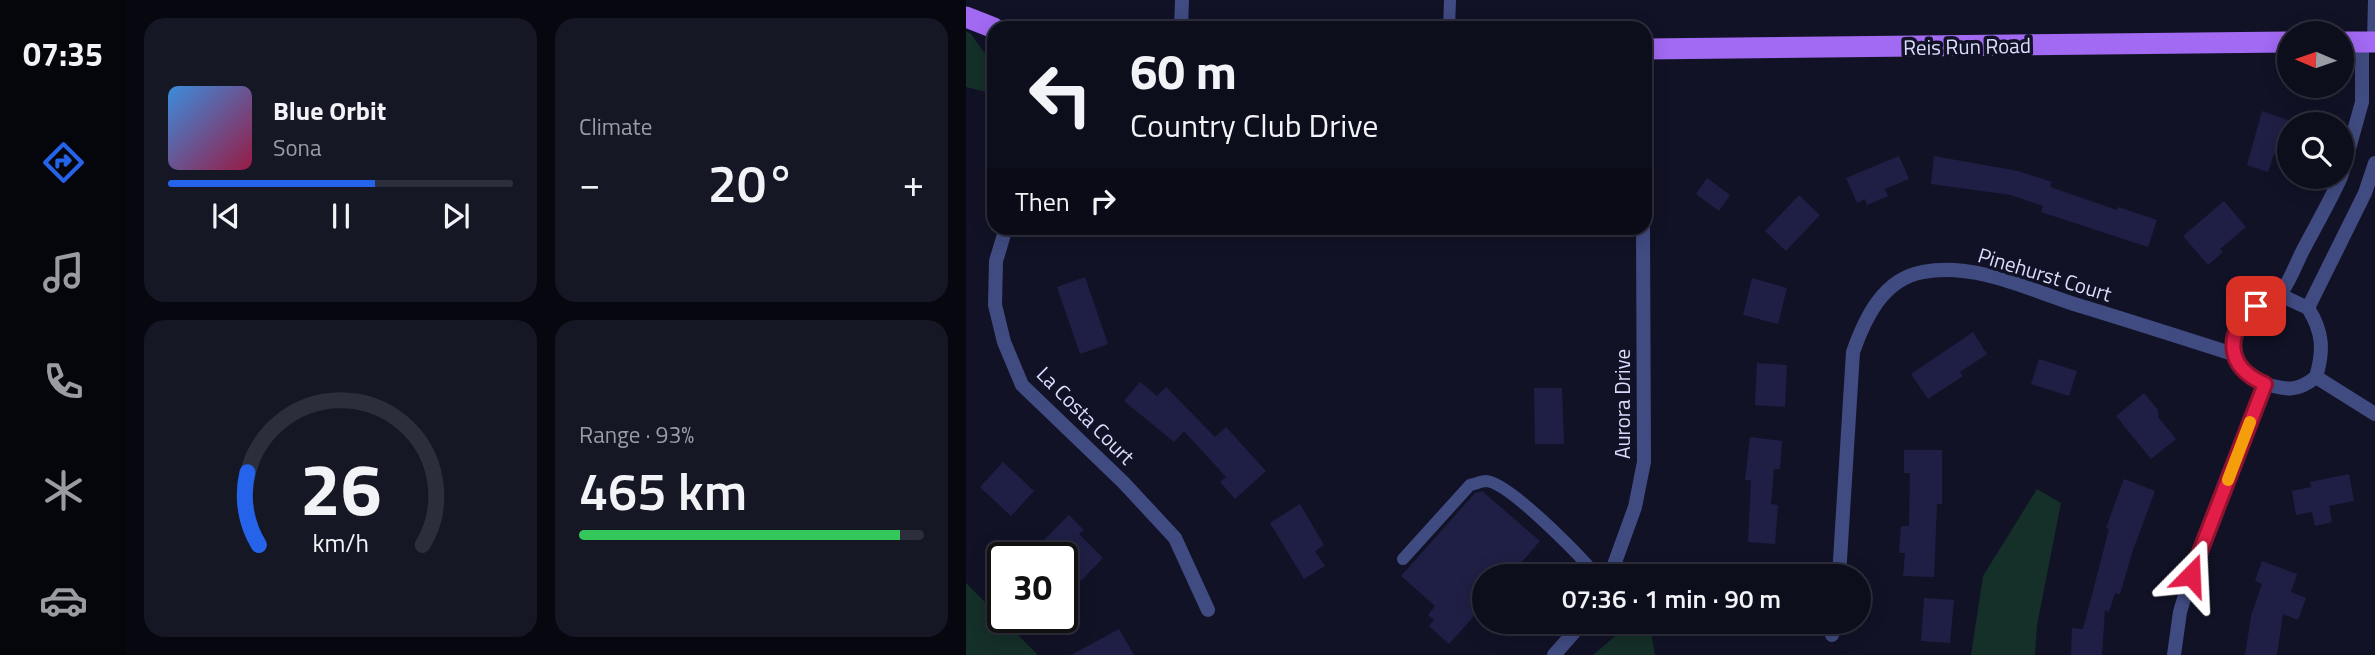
<!DOCTYPE html>
<html lang="en">
<head>
<meta charset="utf-8">
<style>
	:root { --surface:#0d0e1c; --page:#161725; --text:#f1f3f6; --muted:#9a9ca3; --line:#2d2e3b; --accent:#2563eb }
	body { margin:0; font-family:"Titillium Web",sans-serif; background:var(--page); color:var(--text); height:100vh; display:flex; flex-direction:column; font-size:26px; white-space:nowrap }
	* { box-sizing:border-box; margin:0 }
	p { font-size:23px; color:var(--muted) }
	.icon { flex:none; width:38px; height:38px; fill:none; stroke:currentColor; stroke-width:2; stroke-linecap:round; stroke-linejoin:round }
	.map { position:relative; flex:1; overflow:hidden }
	.panel { display:flex; flex-direction:column; gap:18px; padding:18px; background:#07080f; width:840px }
	.panel>* { flex:none }
	.banner { position:absolute; left:21px; top:21px; width:665px; height:214px; border-radius:21px; box-shadow:0 4px 18px #0003,0 0 0 2px var(--line); background:#0d0e1c; color:var(--text); overflow:hidden }
	.needle { width:46px; rotate:272deg }
	.buttons { position:absolute; left:1311px; top:21px; display:grid; gap:14px }
	.buttons a { display:grid; place-items:center; width:77px; height:77px; border-radius:50%; background:var(--surface); box-shadow:0 4px 18px #0003,0 0 0 2px var(--line); font-size:35px }
	.speed { position:absolute; left:21px; top:542px; display:flex; gap:14px; font-size:35px; font-weight:700; text-align:center }
	.speed>* { display:grid; place-content:center; width:91px; height:91px; border-radius:50%; background:var(--surface); box-shadow:0 4px 18px #0003,0 0 0 2px var(--line); line-height:1 }
	.speed .limit { border:4px solid #111; border-radius:10px; background:#fff; color:#111 }
	.pin { position:absolute; display:grid; place-items:center; width:60px; height:60px; color:#fff; margin:-30px; border-radius:14px; box-shadow:0 4px 10px #0006 }
	.me { position:absolute; width:77px; margin:-38px; rotate:21deg; stroke-linejoin:round; filter:drop-shadow(0 0 5px #0008) }
	.turn { display:flex; align-items:center; gap:24px; height:147px; padding:0 28px; font-size:32px }
	.turn .icon { width:91px; height:91px; stroke-width:2.5 }
	.turn b { display:block; font-size:49px; line-height:60px }
	.then { display:flex; align-items:center; height:66px; padding:0 28px; background:#0003; gap:14px; font-size:26px }
	.big { font-size:52px; font-weight:600; line-height:1.1 }
	.panel .widget { flex:1; display:flex; flex-direction:column; justify-content:center; gap:10px; min-width:0; padding:0 24px; border-radius:21px; background:var(--page) }
	.panel .dial { align-items:center; gap:0 }
	.dial svg { height:182px; overflow:visible; fill:none; stroke:var(--line); stroke-width:7; stroke-linecap:round; text-anchor:middle }
	.dial text { fill:var(--text); stroke:none }
	.song { display:flex; align-items:center; gap:21px }
	.cover { width:84px; height:84px; border-radius:10px; background:linear-gradient(135deg,hsl(210 70% 55%),hsl(340 70% 35%)) }
	.played { height:7px; border-radius:4px; background:linear-gradient(90deg,var(--accent) 60%,var(--line) 60%) }
	.keys { display:flex; justify-content:space-around; direction:ltr }
	.heat { display:flex; justify-content:space-between; align-items:center; font-size:38px; direction:ltr }
	.charge { height:10px; border-radius:5px; background:linear-gradient(90deg,#34c759 93%,var(--line) 0) }
	.panel .tiles { flex:1; display:grid; gap:18px; grid-template-columns:repeat(2,1fr) }
	.trip { position:absolute; left:506px; top:564px; width:399px; height:70px; border-radius:35px; background:var(--surface); box-shadow:0 4px 18px #0003,0 0 0 2px var(--line); font-weight:600; line-height:70px; text-align:center }
	main { display:flex; flex:1; min-height:0 }
	.tabs { display:flex; flex-direction:column; width:126px; justify-content:space-around; align-items:center; background:#05060b; color:var(--muted) }
	.tabs .icon { width:49px; height:49px }
	.tabs .active { color:var(--accent) }
	.tabs b { font-size:32px; color:var(--text) }
	.map>svg:first-child { display:block }
	.green { fill:#152f29 }
	.building { fill:#1f1f45 }
	.lines { fill:none; stroke-linecap:round; stroke-linejoin:round }
	.lane { stroke:#404b81; stroke-width:12 }
	.street { stroke:#404b81; stroke-width:14 }
	.primary { stroke:#a269f3; stroke-width:21 }
	.route-casing { stroke:#92132f; stroke-width:18 }
	.route { stroke:#e11d48; stroke-width:12 }
	.slow { stroke:#f59e0b; stroke-width:12 }
	.labels { text-anchor:middle; dominant-baseline:central; stroke-width:7; stroke-linejoin:round; paint-order:stroke }
	.street-label { font-size:21px; fill:#d9dcfc; stroke:#111226 }
</style>
</head>
<body>
<main>
<nav class="tabs">
<b>07:35</b>
<svg class="icon active" aria-label="directions" viewBox="0 0 24 24"><path d="M12 3l9 9-9 9-9-9zM9 14v-3h6M13 9l2 2-2 2"/></svg>
<svg class="icon" aria-label="music" viewBox="0 0 24 24"><path d="M9 18V5l10-2v13"/><circle cx="6" cy="18" r="3"/><circle cx="16" cy="16" r="3"/></svg>
<svg class="icon" aria-label="phone" viewBox="0 0 24 24"><path d="M5 4h4l2 5-3 2q2 4 5 5l2-3 5 2v4C11 20 4 13 5 4z"/></svg>
<svg class="icon" aria-label="climate" viewBox="0 0 24 24"><path d="M12 3v18M4 7l16 10M4 17L20 7"/></svg>
<svg class="icon" aria-label="car" viewBox="0 0 24 24"><path d="M5 17H2v-5l4-1 3-4h7l3 4 3 1v5h-3M9 17h6M6 11h13"/><circle cx="7" cy="17" r="2"/><circle cx="17" cy="17" r="2"/></svg>
</nav>
<section class="panel">
<div class="tiles">
<div class="widget">
<div class="song"><i class="cover"></i><div><b>Blue Orbit</b><p>Sona</p></div></div>
<div class="played"></div>
<div class="keys"><svg class="icon" aria-label="previous" viewBox="0 0 24 24"><path d="M18 5L8 12l10 7zM5 5v14"/></svg><svg class="icon" aria-label="pause" viewBox="0 0 24 24"><path d="M8 5v14M16 5v14"/></svg><svg class="icon" aria-label="next" viewBox="0 0 24 24"><path d="M6 5l10 7-10 7zM19 5v14"/></svg></div>
</div>
<div class="widget"><p>Climate</p>
<div class="heat"><a>−</a><b class="big">20°</b><a>+</a></div>
</div>
<div class="widget dial"><svg viewBox="0 0 100 80">
<path d="M14 69A42 42 0 1 1 86 69"/>
<path d="M14 69A42 42 0 0 1 9 37" stroke="#2563eb"/>
<text x="50" y="56" font-size="32" font-weight="700">26</text>
<text x="50" y="72" font-size="11">km/h</text>
</svg></div>
<div class="widget"><p>Range · 93%</p><b class="big">465 km</b><div class="charge"></div></div>
</div>
</section>
<div class="map">
<svg width="1409" height="655" viewBox="0 0 1409 655">
	<rect width="100%" height="100%" fill="#111226"/>
	<!-- green -->
	<path class="green" d="M0 31 5 34 28 66V94L0 87Z
		M1071 489 1095 503 1071 625 1069 655H1005L1017 576Z
		M0 583 72 655H0Z
		M667 621H683L689 655H627Z"/>
	<!-- building -->
	<path class="building" d="M1296 111 1328 122 1323 124 1320 146 1316 144 1312 156 1308 154 1302 172 1281 165Z
		M933 156 943 179 919 189 922 196 901 205 899 199 891 203 880 178Z
		M968 156 1052 171 1086 182 1084 187 1151 210 1152 207 1191 220 1182 247 1075 212 1077 206 1045 195 965 184Z
		M741 178 764 195 753 211 730 194Z
		M833 195 854 215 820 251 799 231Z
		M1258 201 1280 227 1254 249 1257 252 1242 265 1217 236Z
		M119 277 142 344 114 354 91 287Z
		M786 278 821 288 812 324 777 315Z
		M1007 332 1021 354 994 372 997 376 962 399 945 374Z
		M1073 359 1111 371 1103 396 1065 384Z
		M791 363 821 365 819 407 789 405Z
		M174 382 191 396 200 387 249 437 260 427 300 471 269 499 254 482 260 477 218 431 208 442 158 401Z
		M568 388H596L598 444H569Z
		M1178 393 1192 410V417L1210 439 1185 459 1150 416Z
		M784 437 816 441 814 469H808L805 504 812 505 809 544 782 542 785 480H779Z
		M938 450H976V504H971L968 577 937 576 939 553H933L935 526H943L944 473H938Z
		M37 462 68 491 45 516 14 487Z
		M1383 474 1388 501 1363 506 1366 522 1349 526 1346 512 1330 515 1326 491 1345 487 1344 482Z
		M1158 479 1189 491 1167 550 1154 594 1149 593 1143 612 1139 610 1136 655H1105L1106 628 1117 629 1143 529 1140 528Z
		M516 491 574 541 544 576H518V605L483 644 463 626 468 620 462 615 469 606 435 576 509 493Z
		M334 504 358 545 349 551 359 566 338 579 304 523Z
		M103 515 118 530 113 534 137 558 115 581 96 563V558H76L68 550Z
		M1296 561 1331 574 1325 592 1340 598 1332 620 1317 614 1311 655H1279L1285 616 1296 584 1289 581Z
		M958 598 988 600 984 643 955 641Z
		M153 629 168 655H105Z"/>
	<g class="lines">
		<!-- lane -->
		<path class="lane" d="M483 28 484 0
			M1407 42 1408 0
			M437 559 504 485C509 484 516 481 520 481 543 482 615 557 631 576"/>
		<!-- street -->
		<path class="street" d="M215 28 216 0
			M1376 174 1396 102V42
			M40 228 30 261 29 305 38 342 56 385 157 482 209 538 242 610
			M1314 295 1342 308
			M1350 377 1409 414
			M1299 384C1322 390 1331 392 1350 377 1358 350 1357 332 1342 308L1399 193 1409 163
			M644 576 669 507 678 462 677 228
			M873 576 887 352C899 318 917 279 957 272 1008 262 1062 289 1108 304 1161 320 1214 337 1267 354
			M866 635 868 621
			M588 655 618 621
			M1208 655 1214 612 1225 575 1299 384C1264 369 1255 334 1287 308 1295 302 1309 301 1315 293 1323 282 1329 267 1335 254 1348 229 1363 203 1375 177"/>
		<!-- primary -->
		<path class="primary" d="M0 17 28 28
			M1376 42H1409
			M679 49 1323 42"/>
	</g>
	<g class="lines">
		<defs>
			<path id="route" d="M1225 575 1299 384C1259 367 1258 333 1290 306"/>
		</defs>
		<!-- route casing -->
		<use href="#route" class="route-casing"/>
		<!-- route -->
		<use href="#route" class="route"/>
		<!-- slow -->
		<path class="slow" d="M1262 480 1284 422"/>
	</g>
	<g class="labels">
		<!-- street labels -->
		<g class="street-label">
			<text transform="translate(1001 46) rotate(-1)">Reis Run Road</text>
			<text transform="translate(1079 274) rotate(17)">Pinehurst Court</text>
			<text transform="translate(656 404) rotate(-90)">Aurora Drive</text>
			<text transform="translate(120 415) rotate(45)">La Costa Court</text>
		</g>
	</g>
</svg>
<div class="buttons">
<a><svg class="needle" viewBox="-14 -14 28 28"><path d="M0-13l5 13h-10z" fill="#e53935"/><path d="M0 13l5-13h-10z" fill="#9a9ca3"/></svg></a>
<a><svg class="icon" aria-label="search" viewBox="0 0 24 24"><circle cx="10" cy="10" r="6"/><path d="M15 15l6 6"/></svg></a>
</div>
<div class="speed"><div class="limit">30</div></div>
<div class="pin" style="left:1290px;top:306px;background:#d93025"><svg class="icon" aria-label="arrive" viewBox="0 0 24 24"><path d="M6 21V4h12l-3 4 3 4H6"/></svg></div>
<svg class="me" style="left:1225px;top:575px" viewBox="-20 -20 40 40"><path d="M0-17L14 15 0 8-14 15z" fill="#e11d48" stroke="#fff" stroke-width="4"/></svg>
<div class="trip">07:36 · 1 min · 90 m</div>
<div class="banner">
<div class="turn"><svg class="icon" aria-label="left" viewBox="0 0 24 24"><path d="M17 20v-9H6M10 6l-5 5 5 5"/></svg><div><b>60 m</b>Country Club Drive</div></div>
<div class="then">Then<svg class="icon" aria-label="right" viewBox="0 0 24 24"><path d="M7 20v-9h11M14 6l5 5-5 5"/></svg></div>
</div>
</div>
</main>
</body>
</html>
